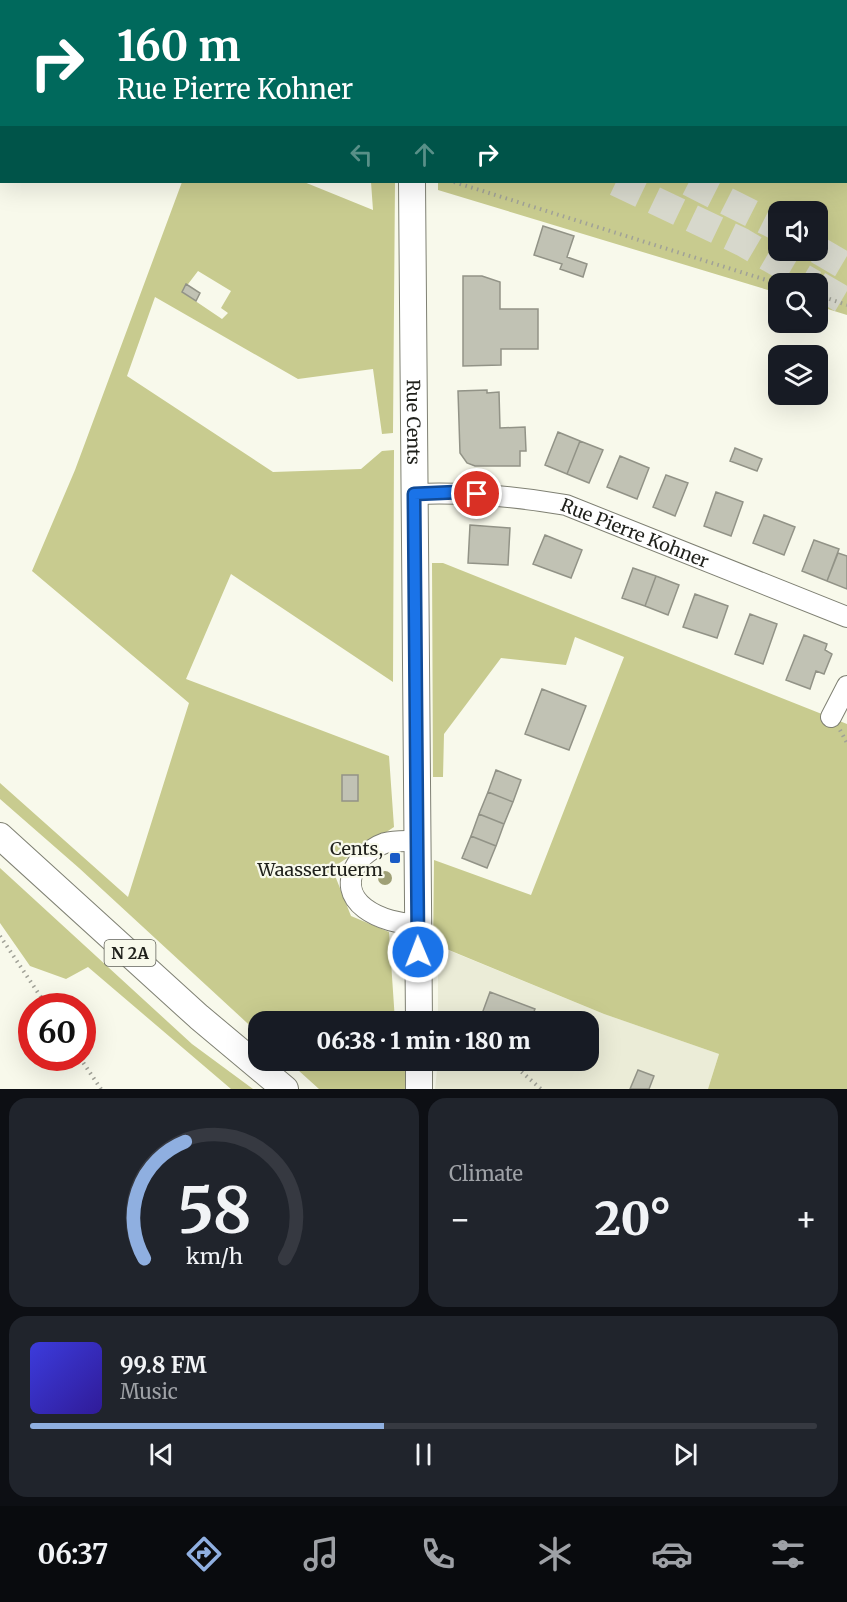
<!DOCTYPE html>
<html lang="en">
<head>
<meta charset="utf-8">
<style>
	:root { --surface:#171b24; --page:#20242c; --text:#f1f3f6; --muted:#9ea1a6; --line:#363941; --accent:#8fafe0 }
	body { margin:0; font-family:Merriweather,serif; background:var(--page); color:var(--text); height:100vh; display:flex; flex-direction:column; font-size:22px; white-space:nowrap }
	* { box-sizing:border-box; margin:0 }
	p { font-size:20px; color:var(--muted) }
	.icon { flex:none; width:33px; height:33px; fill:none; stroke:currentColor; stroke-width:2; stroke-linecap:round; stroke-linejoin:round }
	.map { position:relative; height:1089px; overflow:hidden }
	.drawer { display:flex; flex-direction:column; gap:9px; padding:9px; background:#0d0f14; flex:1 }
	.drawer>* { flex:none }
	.hud { position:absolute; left:0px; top:0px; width:848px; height:183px; box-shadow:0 6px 24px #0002; background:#00695c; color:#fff; overflow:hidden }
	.controls { position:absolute; left:768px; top:201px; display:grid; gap:12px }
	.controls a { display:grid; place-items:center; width:60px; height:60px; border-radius:12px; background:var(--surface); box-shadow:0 6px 24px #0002; font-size:30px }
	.speed { position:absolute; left:18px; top:993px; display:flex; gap:12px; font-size:30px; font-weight:700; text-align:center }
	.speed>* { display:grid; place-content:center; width:78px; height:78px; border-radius:50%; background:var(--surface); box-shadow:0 6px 24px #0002; line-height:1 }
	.speed .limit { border:9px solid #d22; background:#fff; color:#111 }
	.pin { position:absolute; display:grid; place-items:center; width:51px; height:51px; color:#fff; margin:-26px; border:3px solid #fff; border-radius:50%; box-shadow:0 2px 6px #0007 }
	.me { position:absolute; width:66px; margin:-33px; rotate:359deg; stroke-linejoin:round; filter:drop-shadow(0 0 4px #0008) }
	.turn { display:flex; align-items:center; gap:21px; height:126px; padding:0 18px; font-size:27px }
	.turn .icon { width:78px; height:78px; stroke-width:2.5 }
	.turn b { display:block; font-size:42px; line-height:51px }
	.lanes { display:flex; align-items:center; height:57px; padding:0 18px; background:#0003; justify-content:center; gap:30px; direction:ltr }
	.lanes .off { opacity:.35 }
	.big { font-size:45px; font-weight:800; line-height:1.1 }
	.drawer .tile { flex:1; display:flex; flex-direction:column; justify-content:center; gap:9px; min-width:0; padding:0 21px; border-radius:18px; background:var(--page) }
	.drawer .dial { align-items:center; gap:0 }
	.dial svg { height:156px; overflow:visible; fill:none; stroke:var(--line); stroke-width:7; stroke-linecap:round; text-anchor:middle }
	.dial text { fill:var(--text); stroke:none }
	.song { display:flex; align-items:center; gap:18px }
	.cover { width:72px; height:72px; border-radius:9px; background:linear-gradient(135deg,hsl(240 70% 55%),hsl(250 70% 35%)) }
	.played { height:6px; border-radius:3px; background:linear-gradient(90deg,var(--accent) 45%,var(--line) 45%) }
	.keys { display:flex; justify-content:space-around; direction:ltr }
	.heat { display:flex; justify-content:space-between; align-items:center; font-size:33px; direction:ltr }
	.drawer .tiles { flex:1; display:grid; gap:9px; grid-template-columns:1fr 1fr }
	.tile:last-child { grid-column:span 2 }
	.trip { position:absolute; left:248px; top:1011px; width:351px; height:60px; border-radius:18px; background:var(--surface); box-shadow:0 6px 24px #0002; font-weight:800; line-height:60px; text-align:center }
	.tabs { display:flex; height:96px; justify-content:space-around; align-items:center; background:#090b0e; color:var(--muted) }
	.tabs .icon { width:42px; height:42px }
	.tabs .active { color:var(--accent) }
	.tabs b { font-size:27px; color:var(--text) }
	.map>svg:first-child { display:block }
	.built { fill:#ebecd7 }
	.green { fill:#c8cb8f; fill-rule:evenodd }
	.building { fill:#c1c2b4; stroke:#929387; stroke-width:1.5 }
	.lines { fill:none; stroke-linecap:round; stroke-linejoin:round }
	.highway-tunnel { stroke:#d7d8cc; stroke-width:28; stroke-dasharray:28 14; stroke-linecap:butt }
	.minor-casing { stroke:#7f8073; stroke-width:22 }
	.major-casing { stroke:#7f8073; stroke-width:28 }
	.highway-casing { stroke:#7f8073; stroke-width:32 }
	.path { stroke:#a0a197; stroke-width:4; stroke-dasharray:1.5 4.5; stroke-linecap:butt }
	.minor { stroke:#fff; stroke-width:20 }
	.major { stroke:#fff; stroke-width:26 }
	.highway { stroke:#fff; stroke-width:28 }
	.tree { fill:#9fa076 }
	.route-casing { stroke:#114b97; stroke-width:15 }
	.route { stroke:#1a73e8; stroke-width:10 }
	.poi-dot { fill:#185bc6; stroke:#f8f9eb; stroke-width:2 }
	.labels { text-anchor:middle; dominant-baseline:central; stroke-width:4.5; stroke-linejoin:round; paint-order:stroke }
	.shield { fill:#f8f9eb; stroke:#606159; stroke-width:1.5 }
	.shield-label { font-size:16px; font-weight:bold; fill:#1f201b }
	.street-label { font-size:18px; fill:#1f201b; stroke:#f8f9eb }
	.poi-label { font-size:18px; fill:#1f201b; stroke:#f8f9eb; text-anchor:end }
</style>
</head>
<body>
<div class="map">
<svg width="847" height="1089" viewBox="0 0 847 1089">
	<rect width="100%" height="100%" fill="#f8f9eb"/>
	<!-- built -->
	<path class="built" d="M443 948 604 1014 719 1054 708 1089H435L438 1061 588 1060V1022L438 1021V969L436 963H443Z"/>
	<!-- green -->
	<path class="green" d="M847 158V315L818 306V284H778V293L438 190V182H846ZM778 212H818V250H778Z
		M182 182H304L373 210 371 182H395L393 433 382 434 373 369 298 379 155 297 127 376 273 472 361 469 382 451 394 450 393 682 231 574 186 679 389 756 394 827 332 868 351 916 389 932 395 1021 258 1022V1033L79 868 0 799V783L128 897 189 703 32 571 75 470ZM198 271 231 291 221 308 228 313 222 319 182 292Z
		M432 563H443L847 724V1089H708L719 1054 604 1014 444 948 443 963H436L433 953 434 860 531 895 624 657 575 637 566 665 501 658 444 734 443 777H433Z
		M0 868 192 1044 253 1089H231L88 967 66 979 30 966 0 923Z
		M395 1060V1062H407V1089H319L288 1061Z"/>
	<!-- building -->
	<path class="building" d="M620 0H721L619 2Z
		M543 226 574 236 567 257 587 264 583 277 560 269 562 264 534 255Z
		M463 276H482L500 282V309H538V349H501V365L463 366Z
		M186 284 200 293 196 301 182 292Z
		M487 390V393L499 392 500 428 525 427 526 451H520V466H475L467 463 460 453 458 391Z
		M558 432 580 441 567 474 545 465Z
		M580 441 603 450 589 483 567 474Z
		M735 448 762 459 757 471 730 461Z
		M620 456 649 468 637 499 607 487Z
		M666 475 688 483 675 516 653 507Z
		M716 492 743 502 731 536 704 526Z
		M764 515 795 527 784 555 753 543Z
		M470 525 510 528 508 565 468 563Z
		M545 535 582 550 571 578 533 564Z
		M814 540 839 549 827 581 802 571Z
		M838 553 847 556V589L827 581Z
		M633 568 656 576 645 606 622 598Z
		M656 576 679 585 668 615 645 606Z
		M695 594 728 606 717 638 683 627Z
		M750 614 777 624 763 664 735 654Z
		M804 635 827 644 825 650 832 654 824 674 816 671 810 689 786 680Z
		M542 689 586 706 569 750 525 734Z
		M496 770 521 780 513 802 488 792Z
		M342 775H358V801H342Z
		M488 792 513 802 504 824 479 814Z
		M479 814 504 824 496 846 471 836Z
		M471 836 496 846 487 868 462 858Z
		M490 992 535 1009 530 1022H479Z
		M638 1070 654 1076 649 1089H630Z"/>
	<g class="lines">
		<!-- highway-tunnel -->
		<path class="highway-tunnel" d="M616 182 742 242 814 284
			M689 182 778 227
			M818 250 847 267
			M818 285 847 302"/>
		<defs>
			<g id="minor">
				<path d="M842 0 847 2"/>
				<path id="s1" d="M415 494C467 492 514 496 566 505L847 617"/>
				<path d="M831 717 847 686"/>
				<path d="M417 841C407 841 395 840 385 843 376 846 364 854 359 861 330 902 384 925 418 924"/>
			</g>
			<g id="major">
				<path d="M410 0V2"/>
				<path id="s2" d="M412 182 419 1022"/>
				<path d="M0 836 199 1017 285 1089"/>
				<path d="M419 1060V1089"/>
			</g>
			<path id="highway" d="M143 0 148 2
				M269 0 273 2"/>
		</defs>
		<!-- minor casing -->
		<use href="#minor" class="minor-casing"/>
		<!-- major casing -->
		<use href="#major" class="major-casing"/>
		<!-- highway casing -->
		<use href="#highway" class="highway-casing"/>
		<!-- path -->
		<path class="path" d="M23 0 27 2
			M454 182 779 284
			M818 295 847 305
			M840 730 847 743
			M0 936 47 1006
			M80 1058 101 1089
			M508 1060 541 1089"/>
		<!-- minor -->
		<use href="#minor" class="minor"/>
		<!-- major -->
		<use href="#major" class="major"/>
		<!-- highway -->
		<use href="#highway" class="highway"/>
	</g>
	<!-- trees -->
	<g class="tree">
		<circle cx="469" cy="484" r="7"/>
		<circle cx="385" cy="878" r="7"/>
	</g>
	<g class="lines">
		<defs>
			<path id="route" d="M418 952 414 494 459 492 477 494"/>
		</defs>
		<!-- route casing -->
		<use href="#route" class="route-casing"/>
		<!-- route -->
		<use href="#route" class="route"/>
	</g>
	<!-- markers -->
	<rect class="poi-dot" x="389" y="852" width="12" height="12" rx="3"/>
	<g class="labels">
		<!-- shield labels -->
		<rect class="shield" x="104.5" y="940" width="51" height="26" rx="4.5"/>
		<g class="shield-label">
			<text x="130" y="953">N 2A</text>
		</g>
		<!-- street labels -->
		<g class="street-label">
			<text stroke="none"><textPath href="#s2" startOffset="240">Rue Cents</textPath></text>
			<text stroke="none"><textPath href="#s1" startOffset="226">Rue Pierre Kohner</textPath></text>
		</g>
		<!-- poi labels -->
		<g class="poi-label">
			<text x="383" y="848">Cents,<tspan x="383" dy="21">Waassertuerm</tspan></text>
		</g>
	</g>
</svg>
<div class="controls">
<a><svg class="icon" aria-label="sound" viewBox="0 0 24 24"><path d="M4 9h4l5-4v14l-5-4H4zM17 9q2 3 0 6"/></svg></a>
<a><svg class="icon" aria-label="search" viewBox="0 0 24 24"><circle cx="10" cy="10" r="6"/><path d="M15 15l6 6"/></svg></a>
<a><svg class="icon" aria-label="layers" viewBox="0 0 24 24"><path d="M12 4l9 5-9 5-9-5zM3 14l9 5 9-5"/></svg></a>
</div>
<div class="speed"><div class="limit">60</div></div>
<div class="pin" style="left:477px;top:494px;background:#d93025"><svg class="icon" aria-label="arrive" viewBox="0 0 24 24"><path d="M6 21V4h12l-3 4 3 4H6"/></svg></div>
<svg class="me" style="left:418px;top:952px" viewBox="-20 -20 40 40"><circle r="17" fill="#1a73e8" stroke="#fff" stroke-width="3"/><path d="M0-11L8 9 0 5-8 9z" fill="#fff"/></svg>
<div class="trip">06:38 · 1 min · 180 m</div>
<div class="hud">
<div class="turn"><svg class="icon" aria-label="right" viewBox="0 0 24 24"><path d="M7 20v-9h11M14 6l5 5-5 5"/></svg><div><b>160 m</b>Rue Pierre Kohner</div></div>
<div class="lanes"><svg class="icon off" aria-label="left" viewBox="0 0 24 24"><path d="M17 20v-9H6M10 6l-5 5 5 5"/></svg><svg class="icon off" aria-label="ahead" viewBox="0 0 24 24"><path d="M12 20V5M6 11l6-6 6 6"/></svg><svg class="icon" aria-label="right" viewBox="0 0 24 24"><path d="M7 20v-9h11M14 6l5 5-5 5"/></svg></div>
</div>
</div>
<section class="drawer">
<div class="tiles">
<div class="tile dial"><svg viewBox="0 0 100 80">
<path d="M14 69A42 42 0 1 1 86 69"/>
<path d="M14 69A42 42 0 0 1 35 9" stroke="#8fafe0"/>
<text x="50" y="56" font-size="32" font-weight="700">58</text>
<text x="50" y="72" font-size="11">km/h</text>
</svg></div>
<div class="tile"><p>Climate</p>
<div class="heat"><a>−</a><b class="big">20°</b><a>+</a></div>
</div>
<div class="tile">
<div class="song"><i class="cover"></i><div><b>99.8 FM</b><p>Music</p></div></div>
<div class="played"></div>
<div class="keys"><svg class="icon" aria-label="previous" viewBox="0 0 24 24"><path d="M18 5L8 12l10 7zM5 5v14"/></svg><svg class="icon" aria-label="pause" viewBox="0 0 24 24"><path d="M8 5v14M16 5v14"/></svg><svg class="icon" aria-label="next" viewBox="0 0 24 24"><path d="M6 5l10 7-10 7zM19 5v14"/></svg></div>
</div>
</div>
</section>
<nav class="tabs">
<b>06:37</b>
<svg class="icon active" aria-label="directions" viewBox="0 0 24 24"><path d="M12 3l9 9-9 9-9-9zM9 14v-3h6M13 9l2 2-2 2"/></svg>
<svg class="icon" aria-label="music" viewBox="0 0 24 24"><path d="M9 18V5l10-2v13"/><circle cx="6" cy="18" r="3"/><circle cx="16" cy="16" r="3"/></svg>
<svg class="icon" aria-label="phone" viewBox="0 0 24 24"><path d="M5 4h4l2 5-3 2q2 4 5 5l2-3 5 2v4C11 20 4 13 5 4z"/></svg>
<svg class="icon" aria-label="climate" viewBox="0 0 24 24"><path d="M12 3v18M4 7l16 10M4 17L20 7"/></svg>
<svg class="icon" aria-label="car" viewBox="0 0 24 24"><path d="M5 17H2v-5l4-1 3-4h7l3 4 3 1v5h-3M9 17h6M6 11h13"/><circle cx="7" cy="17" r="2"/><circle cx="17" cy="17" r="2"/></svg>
<svg class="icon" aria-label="filters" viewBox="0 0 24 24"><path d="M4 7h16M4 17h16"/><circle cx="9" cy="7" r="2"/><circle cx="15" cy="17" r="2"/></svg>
</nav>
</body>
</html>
